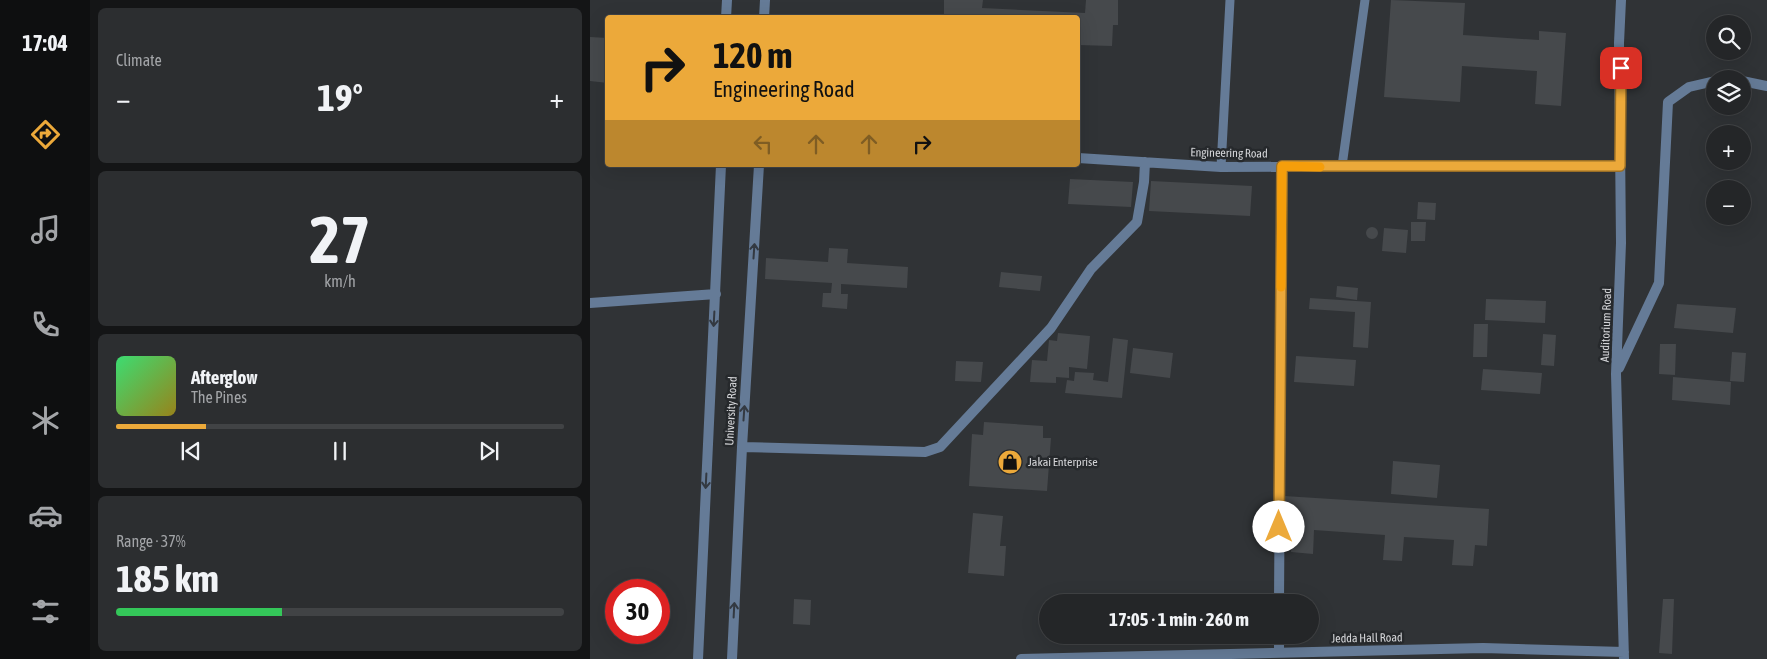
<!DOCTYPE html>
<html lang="en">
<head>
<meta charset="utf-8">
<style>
	:root { --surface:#242628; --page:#2c2e30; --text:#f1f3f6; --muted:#a3a5a8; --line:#414345; --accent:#eca93a }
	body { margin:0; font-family:"Asap Condensed",sans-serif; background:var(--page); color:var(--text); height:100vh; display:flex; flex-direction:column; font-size:19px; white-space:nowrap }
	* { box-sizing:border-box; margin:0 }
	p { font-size:16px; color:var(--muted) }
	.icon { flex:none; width:28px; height:28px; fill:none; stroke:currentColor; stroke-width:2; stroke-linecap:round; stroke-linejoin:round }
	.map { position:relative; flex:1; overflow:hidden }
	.sheet { display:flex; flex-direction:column; gap:8px; padding:8px; background:#141516; width:500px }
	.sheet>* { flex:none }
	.guide { position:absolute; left:15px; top:15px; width:475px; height:152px; border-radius:5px; box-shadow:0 5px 20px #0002,0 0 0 1px var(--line); background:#eca93a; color:#111; overflow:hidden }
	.tools { position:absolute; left:1116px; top:15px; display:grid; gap:10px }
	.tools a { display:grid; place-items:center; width:45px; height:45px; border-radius:50%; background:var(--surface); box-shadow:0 5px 20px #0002,0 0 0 1px var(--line); font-size:25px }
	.speed { position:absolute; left:15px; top:579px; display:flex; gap:10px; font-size:25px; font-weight:700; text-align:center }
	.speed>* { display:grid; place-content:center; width:65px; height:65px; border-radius:50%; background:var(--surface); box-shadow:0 5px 20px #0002,0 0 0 1px var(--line); line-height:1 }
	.speed .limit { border:8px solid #d22; background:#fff; color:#111 }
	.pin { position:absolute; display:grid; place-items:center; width:42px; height:42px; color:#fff; margin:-21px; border-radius:10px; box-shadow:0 2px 8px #0006 }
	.me { position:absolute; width:55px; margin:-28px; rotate:0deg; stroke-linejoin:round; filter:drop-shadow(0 0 4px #0008) }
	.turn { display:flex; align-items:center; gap:18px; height:105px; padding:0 25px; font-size:22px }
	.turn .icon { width:65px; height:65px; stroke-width:2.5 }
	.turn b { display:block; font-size:35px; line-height:42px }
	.lanes { display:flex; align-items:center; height:48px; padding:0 25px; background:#0003; justify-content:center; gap:25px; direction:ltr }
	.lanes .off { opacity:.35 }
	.big { font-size:38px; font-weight:700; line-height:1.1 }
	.sheet .widget { flex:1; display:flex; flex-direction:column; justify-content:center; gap:8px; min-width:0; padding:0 18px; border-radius:8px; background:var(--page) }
	.sheet .dial { align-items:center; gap:0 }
	.dial b { font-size:65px; line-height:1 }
	.song { display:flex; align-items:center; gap:15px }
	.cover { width:60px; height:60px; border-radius:8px; background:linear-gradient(135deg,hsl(140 70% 55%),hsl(50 70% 35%)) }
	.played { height:5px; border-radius:2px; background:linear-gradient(90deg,var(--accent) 20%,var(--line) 20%) }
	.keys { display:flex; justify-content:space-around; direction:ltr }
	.heat { display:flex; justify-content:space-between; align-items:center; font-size:28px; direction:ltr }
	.charge { height:8px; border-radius:4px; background:linear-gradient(90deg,#34c759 37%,var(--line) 0) }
	.trip { position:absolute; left:449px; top:594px; width:280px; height:50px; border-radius:25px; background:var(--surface); box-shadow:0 5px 20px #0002,0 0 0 1px var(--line); font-weight:700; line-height:50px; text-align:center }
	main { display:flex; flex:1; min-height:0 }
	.tab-bar { display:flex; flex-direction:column; width:90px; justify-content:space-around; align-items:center; background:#0e0f10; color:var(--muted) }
	.tab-bar .icon { width:35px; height:35px }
	.tab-bar .on { color:var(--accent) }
	.tab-bar b { font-size:22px; color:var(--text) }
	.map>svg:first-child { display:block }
	.building { fill:#46494c }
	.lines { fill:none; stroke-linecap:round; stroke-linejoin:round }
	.service { stroke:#657b97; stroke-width:9 }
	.minor { stroke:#657b97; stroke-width:10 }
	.oneway { stroke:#333941 }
	.route-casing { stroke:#996e26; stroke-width:12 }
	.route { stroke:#eca93a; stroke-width:9 }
	.slow { stroke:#f59e0b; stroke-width:9 }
	.labels { text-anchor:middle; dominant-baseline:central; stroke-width:5; stroke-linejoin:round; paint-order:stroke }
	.street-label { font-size:12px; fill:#d4d5d8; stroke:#26292c }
	.poi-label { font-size:12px; fill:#d4d5d8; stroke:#26292c; text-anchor:start }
</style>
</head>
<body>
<main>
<nav class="tab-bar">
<b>17:04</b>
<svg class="icon on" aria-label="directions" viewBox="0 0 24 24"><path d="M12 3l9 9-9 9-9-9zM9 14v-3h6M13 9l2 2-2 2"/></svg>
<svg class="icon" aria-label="music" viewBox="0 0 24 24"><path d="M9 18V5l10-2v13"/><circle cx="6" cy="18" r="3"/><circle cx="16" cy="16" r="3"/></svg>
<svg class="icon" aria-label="phone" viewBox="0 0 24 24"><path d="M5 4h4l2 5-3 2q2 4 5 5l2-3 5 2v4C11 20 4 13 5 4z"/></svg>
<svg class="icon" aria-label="climate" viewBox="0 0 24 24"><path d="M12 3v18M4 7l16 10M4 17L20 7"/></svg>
<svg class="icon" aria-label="car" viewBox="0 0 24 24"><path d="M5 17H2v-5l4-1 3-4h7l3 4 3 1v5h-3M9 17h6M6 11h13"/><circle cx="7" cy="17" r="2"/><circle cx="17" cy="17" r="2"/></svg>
<svg class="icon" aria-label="filters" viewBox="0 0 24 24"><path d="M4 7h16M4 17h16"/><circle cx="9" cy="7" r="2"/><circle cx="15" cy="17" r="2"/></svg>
</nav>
<section class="sheet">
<div class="widget"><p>Climate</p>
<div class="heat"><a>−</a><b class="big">19°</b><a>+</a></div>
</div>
<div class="widget dial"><b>27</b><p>km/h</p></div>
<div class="widget">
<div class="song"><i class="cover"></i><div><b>Afterglow</b><p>The Pines</p></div></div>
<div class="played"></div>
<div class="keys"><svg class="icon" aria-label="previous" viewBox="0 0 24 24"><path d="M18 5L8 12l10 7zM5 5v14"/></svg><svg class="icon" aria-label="pause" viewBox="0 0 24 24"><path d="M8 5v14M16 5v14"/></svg><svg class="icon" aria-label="next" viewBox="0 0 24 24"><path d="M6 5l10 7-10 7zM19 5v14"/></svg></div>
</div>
<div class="widget"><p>Range · 37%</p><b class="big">185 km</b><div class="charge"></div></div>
</section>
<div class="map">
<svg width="1177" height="659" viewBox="0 0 1177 659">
	<rect width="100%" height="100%" fill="#303336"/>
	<!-- building -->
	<path class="building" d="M354 0H393L392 8 495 13 496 0H528V25H523L522 46 488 45V18H354Z
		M801 0 875 3 873 35 949 40V31L976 33 971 106 945 104 947 71 872 66 870 102 794 97Z
		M0 37 18 38V83L0 81Z
		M480 179 543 182 541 207 478 204Z
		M561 181 662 186 660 216 559 211Z
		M828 202 846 203 845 220 827 219Z
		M821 222H836L835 241H821Z
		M776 233a6 6 0 1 1 12 0a6 6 0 1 1-12 0Z
		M794 228 818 230 816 253 792 251Z
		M239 248 258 249 257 263 318 267 317 288 251 284V294H258L257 309 232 307 233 293H241L242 283 175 279 176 258 238 262Z
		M411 272 452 276 450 291 409 287Z
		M747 286 768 288 767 300 746 297Z
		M720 298 781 302 778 348 763 347 765 312 719 309Z
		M896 299 956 301 955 323 895 320Z
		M1087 304 1146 308 1143 333 1084 328Z
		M884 324H898L897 357H883Z
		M468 333 500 336 497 369 479 367V378L466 377V383L440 382 442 360 457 361 459 340 467 341Z
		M953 334 966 335 964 366 951 365Z
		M523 338 538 340 532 398 475 393 477 380 484 381 485 372 504 373 503 380 518 382Z
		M1070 344H1086L1085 375 1069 374Z
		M543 348 583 353 580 378 540 373Z
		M1142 352 1156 353 1154 382 1140 381Z
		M706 356 766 360 764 386 704 382Z
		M366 361 393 362 391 382 365 381Z
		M893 369 952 373 950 394 891 390Z
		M1083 377 1141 382 1140 405 1082 400Z
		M394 422 453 426V438H461L457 491 379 486 382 434 393 435Z
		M803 461 850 465 847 498 801 494Z
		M694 496 899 509 897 546 885 545 883 566 862 565 864 540 814 537 812 561 793 560 795 535 724 530 723 554 701 552 703 528H692Z
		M383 513 413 516 410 546H416L414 576 378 573Z
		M204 599 221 600 220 625 203 624Z
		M1073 599H1084L1082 654 1069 653Z"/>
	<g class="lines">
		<!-- service -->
		<path class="service" d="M752 166 775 0
			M631 167 640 0"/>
		<!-- minor -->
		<path class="minor" d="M1031 0 1029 43 1031 243 1026 374 1034 659
			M136 18 137 0
			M174 18 175 0
			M1152 81 1177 86
			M488 158 631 167 1030 166
			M0 303 126 294
			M1029 368 1069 283 1078 102 1099 87 1125 81
			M152 447 335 452 350 447 461 328 501 269 547 222 554 182 555 162
			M689 602 692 166
			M689 653V635
			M108 659 131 165
			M142 659 152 447 169 165
			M431 659 893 648 1034 652"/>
	</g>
	<!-- one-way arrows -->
	<defs><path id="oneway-shaft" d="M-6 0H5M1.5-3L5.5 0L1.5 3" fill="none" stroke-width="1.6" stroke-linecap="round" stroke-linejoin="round" transform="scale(1.25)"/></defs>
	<g class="oneway">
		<use href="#oneway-shaft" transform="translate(164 251) rotate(-86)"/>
		<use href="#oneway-shaft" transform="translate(124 319) rotate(93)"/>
		<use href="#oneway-shaft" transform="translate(154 413) rotate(-86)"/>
		<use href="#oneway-shaft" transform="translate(116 481) rotate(93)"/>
		<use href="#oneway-shaft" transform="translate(144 610) rotate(-87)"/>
	</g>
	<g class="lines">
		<defs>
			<path id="route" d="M689 527 692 166H1030L1031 68"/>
		</defs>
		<!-- route casing -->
		<use href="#route" class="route-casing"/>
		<!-- route -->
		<use href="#route" class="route"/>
		<!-- slow -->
		<path class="slow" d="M691 287 692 166 730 167"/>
	</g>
	<!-- icons -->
	<defs>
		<symbol id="shop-disc" viewBox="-11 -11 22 22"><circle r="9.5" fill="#eca93a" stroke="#26292c"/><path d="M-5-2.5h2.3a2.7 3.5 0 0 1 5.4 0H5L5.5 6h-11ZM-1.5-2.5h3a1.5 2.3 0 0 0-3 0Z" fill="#111"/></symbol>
	</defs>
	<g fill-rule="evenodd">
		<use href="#shop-disc" x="406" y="448" width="28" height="28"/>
	</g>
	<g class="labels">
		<!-- street labels -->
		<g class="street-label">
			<text transform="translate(639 153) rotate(1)">Engineering Road</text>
			<text transform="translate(1016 325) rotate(-88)">Auditorium Road</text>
			<text transform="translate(141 411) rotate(-87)">University Road</text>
			<text transform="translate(777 638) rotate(-1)">Jedda Hall Road</text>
		</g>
		<!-- poi labels -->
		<g class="poi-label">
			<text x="438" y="462">Jakai Enterprise</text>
		</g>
	</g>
</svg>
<div class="tools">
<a><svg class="icon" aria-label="search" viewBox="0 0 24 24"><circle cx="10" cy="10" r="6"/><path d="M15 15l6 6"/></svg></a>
<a><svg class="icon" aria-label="layers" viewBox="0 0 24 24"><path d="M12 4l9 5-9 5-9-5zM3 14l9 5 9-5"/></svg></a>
<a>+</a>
<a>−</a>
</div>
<div class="speed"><div class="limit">30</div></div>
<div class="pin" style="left:1031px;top:68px;background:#d93025"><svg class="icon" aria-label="arrive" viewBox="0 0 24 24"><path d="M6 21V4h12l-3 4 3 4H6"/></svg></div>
<svg class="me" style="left:689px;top:527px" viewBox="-20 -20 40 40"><circle r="19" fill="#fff"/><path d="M0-13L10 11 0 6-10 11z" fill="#eca93a"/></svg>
<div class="trip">17:05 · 1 min · 260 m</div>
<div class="guide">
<div class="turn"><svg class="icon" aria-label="right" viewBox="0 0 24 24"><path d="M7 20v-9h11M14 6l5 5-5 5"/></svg><div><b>120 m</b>Engineering Road</div></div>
<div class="lanes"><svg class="icon off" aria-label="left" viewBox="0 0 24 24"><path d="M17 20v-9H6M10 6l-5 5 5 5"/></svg><svg class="icon off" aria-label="ahead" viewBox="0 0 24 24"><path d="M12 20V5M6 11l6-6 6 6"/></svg><svg class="icon off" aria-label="ahead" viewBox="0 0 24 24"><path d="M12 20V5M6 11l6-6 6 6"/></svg><svg class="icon" aria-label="right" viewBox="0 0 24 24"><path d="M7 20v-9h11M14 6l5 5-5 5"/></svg></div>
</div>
</div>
</main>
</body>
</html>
